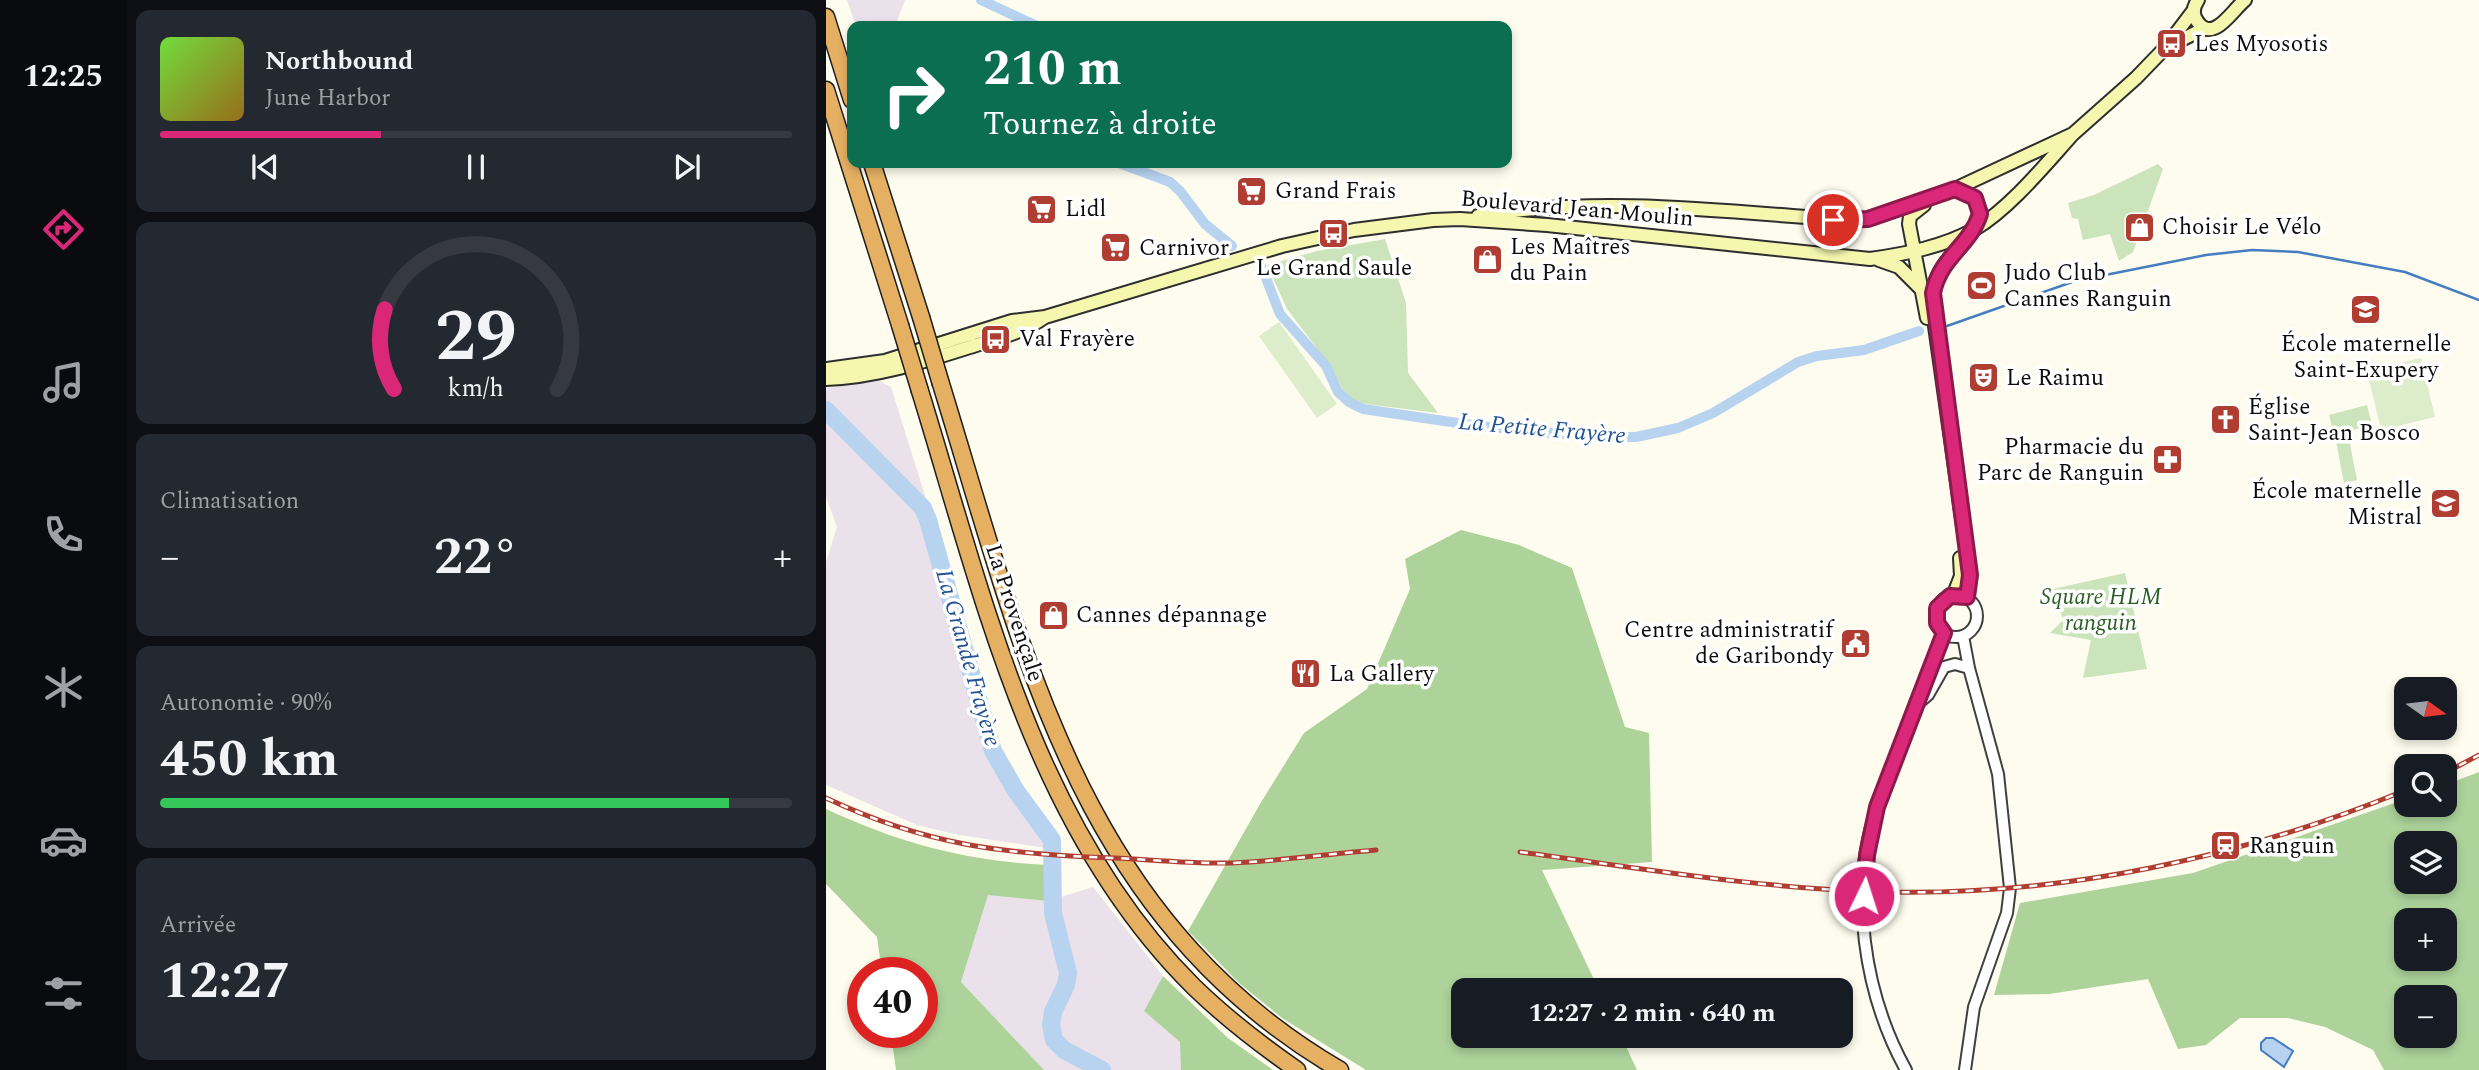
<!DOCTYPE html>
<html lang="fr">
<head>
<meta charset="utf-8">
<style>
	:root { --surface:#171b24; --page:#242831; --text:#f1f3f6; --muted:#9ea1a6; --line:#363941; --accent:#db2777 }
	body { margin:0; font-family:Spectral,serif; background:var(--page); color:var(--text); height:100vh; display:flex; flex-direction:column; font-size:26px; white-space:nowrap }
	* { box-sizing:border-box; margin:0 }
	p { font-size:23px; color:var(--muted) }
	.icon { flex:none; width:38px; height:38px; fill:none; stroke:currentColor; stroke-width:2; stroke-linecap:round; stroke-linejoin:round }
	.map { position:relative; flex:1; overflow:hidden }
	.sheet { display:flex; flex-direction:column; gap:10px; padding:10px; background:#0d0f14; width:700px }
	.sheet>* { flex:none }
	.hud { position:absolute; left:21px; top:21px; width:665px; height:147px; border-radius:14px; box-shadow:0 4px 10px #0003; background:#0b6e4f; color:#fff; overflow:hidden }
	.needle { width:46px; rotate:104deg }
	.buttons { position:absolute; left:1568px; top:677px; display:grid; gap:14px }
	.buttons a { display:grid; place-items:center; width:63px; height:63px; border-radius:14px; background:var(--surface); box-shadow:0 4px 10px #0003; font-size:35px }
	.speed { position:absolute; left:21px; top:957px; display:flex; gap:14px; font-size:35px; font-weight:700; text-align:center }
	.speed>* { display:grid; place-content:center; width:91px; height:91px; border-radius:50%; background:var(--surface); box-shadow:0 4px 10px #0003; line-height:1 }
	.speed .limit { border:10px solid #d22; background:#fff; color:#111 }
	.pin { position:absolute; display:grid; place-items:center; width:60px; height:60px; color:#fff; margin:-30px; border:4px solid #fff; border-radius:50%; box-shadow:0 2px 7px #0007 }
	.me { position:absolute; width:77px; margin:-38px; rotate:4deg; stroke-linejoin:round; filter:drop-shadow(0 0 5px #0008) }
	.turn { display:flex; align-items:center; gap:24px; height:147px; padding:0 21px; font-size:32px }
	.turn .icon { width:91px; height:91px; stroke-width:2.5 }
	.turn b { display:block; font-size:49px; line-height:60px }
	.big { font-size:52px; font-weight:700; line-height:1.1 }
	.sheet .card { flex:1; display:flex; flex-direction:column; justify-content:center; gap:10px; min-width:0; padding:0 24px; border-radius:14px; background:var(--page) }
	.sheet .dial { align-items:center; gap:0 }
	.dial svg { height:182px; overflow:visible; fill:none; stroke:var(--line); stroke-width:7; stroke-linecap:round; text-anchor:middle }
	.dial text { fill:var(--text); stroke:none }
	.song { display:flex; align-items:center; gap:21px }
	.cover { width:84px; height:84px; border-radius:10px; background:linear-gradient(135deg,hsl(100 70% 55%),hsl(40 70% 35%)) }
	.played { height:7px; border-radius:4px; background:linear-gradient(90deg,var(--accent) 35%,var(--line) 35%) }
	.keys { display:flex; justify-content:space-around; direction:ltr }
	.heat { display:flex; justify-content:space-between; align-items:center; font-size:38px; direction:ltr }
	.charge { height:10px; border-radius:5px; background:linear-gradient(90deg,#34c759 90%,var(--line) 0) }
	.trip { position:absolute; left:625px; top:978px; width:402px; height:70px; border-radius:14px; background:var(--surface); box-shadow:0 4px 10px #0003; font-weight:700; line-height:70px; text-align:center }
	main { display:flex; flex:1; min-height:0 }
	.tabs { display:flex; flex-direction:column; width:126px; justify-content:space-around; align-items:center; background:#090b0e; color:var(--muted) }
	.tabs .icon { width:49px; height:49px }
	.tabs .selected { color:var(--accent) }
	.tabs b { font-size:32px; color:var(--text) }
	.map>svg:first-child { display:block }
	.industrial { fill:#eae1ea }
	.green { fill:#cbe4bb }
	.forest { fill:#add39b; fill-rule:evenodd }
	.pitch { fill:#ddeccb }
	.water { fill:#b7d3f0; stroke:#457ec0; stroke-width:2 }
	.lines { fill:none; stroke-linecap:round; stroke-linejoin:round }
	.stream { stroke:#457ec0; stroke-width:2.5 }
	.canal { stroke:#b7d3f0; stroke-width:10 }
	.river { stroke:#b7d3f0; stroke-width:18 }
	.tertiary-casing { stroke:#3f3f3f; stroke-width:14 }
	.secondary-casing { stroke:#2e2e2e; stroke-width:16 }
	.motorway-casing { stroke:#1d1d1d; stroke-width:19 }
	.tertiary { stroke:#fff; stroke-width:10 }
	.secondary { stroke:#f5f7af; stroke-width:12 }
	.motorway { stroke:#e6b063; stroke-width:16 }
	.rail-casing { stroke:#af3d32; stroke-width:5 }
	.rail { stroke:#fff; stroke-width:2.5; stroke-dasharray:8; stroke-linecap:butt }
	.motorway-bridge-casing { stroke:#1d1d1d; stroke-width:19; stroke-linecap:butt }
	.motorway-bridge { stroke:#e6b063; stroke-width:16 }
	.route-casing { stroke:#8e194d; stroke-width:18 }
	.route { stroke:#db2777; stroke-width:12 }
	.labels { text-anchor:middle; dominant-baseline:central; stroke-width:7; stroke-linejoin:round; paint-order:stroke }
	.poi-label { font-size:23px; fill:#0c0c0c; stroke:#fff; text-anchor:start }
	.street-label { font-size:23px; fill:#0c0c0c; stroke:#fff }
	.park-label { font-size:23px; font-style:italic; fill:#285e23; stroke:#fff }
	.water-label { font-size:24px; font-style:italic; fill:#225292; stroke:#fff }
</style>
</head>
<body>
<main>
<nav class="tabs">
<b>12:25</b>
<svg class="icon selected" aria-label="directions" viewBox="0 0 24 24"><path d="M12 3l9 9-9 9-9-9zM9 14v-3h6M13 9l2 2-2 2"/></svg>
<svg class="icon" aria-label="music" viewBox="0 0 24 24"><path d="M9 18V5l10-2v13"/><circle cx="6" cy="18" r="3"/><circle cx="16" cy="16" r="3"/></svg>
<svg class="icon" aria-label="phone" viewBox="0 0 24 24"><path d="M5 4h4l2 5-3 2q2 4 5 5l2-3 5 2v4C11 20 4 13 5 4z"/></svg>
<svg class="icon" aria-label="climate" viewBox="0 0 24 24"><path d="M12 3v18M4 7l16 10M4 17L20 7"/></svg>
<svg class="icon" aria-label="car" viewBox="0 0 24 24"><path d="M5 17H2v-5l4-1 3-4h7l3 4 3 1v5h-3M9 17h6M6 11h13"/><circle cx="7" cy="17" r="2"/><circle cx="17" cy="17" r="2"/></svg>
<svg class="icon" aria-label="filters" viewBox="0 0 24 24"><path d="M4 7h16M4 17h16"/><circle cx="9" cy="7" r="2"/><circle cx="15" cy="17" r="2"/></svg>
</nav>
<section class="sheet">
<div class="card">
<div class="song"><i class="cover"></i><div><b>Northbound</b><p>June Harbor</p></div></div>
<div class="played"></div>
<div class="keys"><svg class="icon" aria-label="previous" viewBox="0 0 24 24"><path d="M18 5L8 12l10 7zM5 5v14"/></svg><svg class="icon" aria-label="pause" viewBox="0 0 24 24"><path d="M8 5v14M16 5v14"/></svg><svg class="icon" aria-label="next" viewBox="0 0 24 24"><path d="M6 5l10 7-10 7zM19 5v14"/></svg></div>
</div>
<div class="card dial"><svg viewBox="0 0 100 80">
<path d="M14 69A42 42 0 1 1 86 69"/>
<path d="M14 69A42 42 0 0 1 10 34" stroke="#db2777"/>
<text x="50" y="56" font-size="32" font-weight="700">29</text>
<text x="50" y="72" font-size="11">km/h</text>
</svg></div>
<div class="card"><p>Climatisation</p>
<div class="heat"><a>−</a><b class="big">22°</b><a>+</a></div>
</div>
<div class="card"><p>Autonomie · 90%</p><b class="big">450 km</b><div class="charge"></div></div>
<div class="card"><p>Arrivée</p><b class="big">12:27</b></div>
</section>
<div class="map">
<svg width="1653" height="1070" viewBox="0 0 1653 1070">
	<rect width="100%" height="100%" fill="#fdfcee"/>
	<!-- industrial -->
	<path class="industrial" d="M21 0H79L69 26H30Z
		M53 381 65 387 122 569 172 744 217 821 221 848 133 835 91 825 0 785V562L11 527 0 497V388Z
		M267 887 337 976 318 1011 355 1042 357 1070H218L135 982 162 894 222 901Z"/>
	<!-- green -->
	<path class="green" d="M1332 164 1337 169 1318 222 1305 214 1299 230 1307 234 1308 231 1314 233 1307 252 1293 261 1284 234 1257 240 1252 219 1246 218 1242 203 1268 195Z
		M559 239 580 303 582 373 612 413 531 403 522 399 503 364 461 309 441 265 491 251Z
		M1541 405 1546 425 1508 435 1503 415Z
		M1523 439 1531 480 1518 483 1510 441Z
		M1299 573 1321 669 1257 678 1265 640 1224 633 1237 620 1227 589Z"/>
	<!-- forest -->
	<path class="forest" d="M635 530 693 545 746 568 799 727 823 733 826 862 716 870 773 990H637V1036H795L811 1070H540L456 1018 413 983 362 931 434 804 478 733 541 689 584 589 579 559Z
		M1653 772V1070H1558L1547 1050 1499 1027 1462 1018H1414L1380 1045 1352 1049 1322 979 1223 994 1168 995 1194 903 1367 873 1580 799V805H1619V785ZM1580 844H1619V882H1580ZM1580 920H1619V959H1580ZM1580 998H1619V1036H1580Z
		M0 809C73 843 140 861 221 865L222 901 162 895 135 982 218 1070H70L65 1033 96 1032V973H56L51 937 0 884Z
		M337 976 402 1038 447 1070H355L354 1042 318 1011Z"/>
	<!-- pitch -->
	<path class="pitch" d="M453 322 511 404 491 418 433 336Z
		M1595 358 1609 417 1555 430 1541 371Z"/>
	<!-- water -->
	<path class="water" d="M1440 1038H1447L1467 1051 1458 1067 1435 1050V1043Z"/>
	<g class="lines">
		<!-- stream -->
		<path class="stream" d="M1121 326 1249 281 1380 255 1426 250 1472 252 1579 272 1653 300"/>
		<!-- canal -->
		<path class="canal" d="M155 0 211 26
			M293 163 344 182 354 191 379 224 406 246
			M436 268 454 314 500 366 512 392 523 402 537 409 652 426 768 437H810L852 428 887 413 972 362 991 356 1038 350 1093 331"/>
		<!-- river -->
		<path class="river" d="M0 410 97 508 102 520 167 751 190 791 226 840 227 913 242 973 240 985 227 1012 225 1025 228 1040 238 1050 276 1070"/>
		<defs>
			<path id="tertiary" d="M1109 616a21 21 0 1 1 42 0a21 21 0 1 1-42 0Z
				M1137 636 1143 668 1172 774 1184 888 1181 913 1148 1007 1139 1070
				M1095 701 1102 695 1118 667 1129 664 1143 668
				M1080 1070C1038 994 1022 890 1051 807 1062 775 1076 744 1089 713 1099 686 1107 659 1118 633"/>
			<path id="secondary" d="M1372 0C1367 7 1366 14 1371 21 1387 45 1407 9 1419 0
				M1345 45 1379 28
				M1129 189 1149 198 1155 214C1141 252 1106 257 1106 305L1144 575 1141 597
				M1098 205 1084 216 1083 224 1101 318
				M652 216C775 195 905 212 1029 221L1042 219 1129 189 1247 134 1310 78 1339 48 1367 11
				M1053 260 1073 267 1094 288
				M0 369 59 361 186 321 219 317
				M0 379C50 377 97 362 144 347 170 339 196 333 219 317L456 246 528 230 607 220 634 219 721 225 1044 259C1079 254 1117 247 1149 229 1184 208 1219 165 1247 134
				M1128 594 1135 576 1134 558"/>
			<path id="motorway" d="M0 17 26 100
				M0 90 74 325
				M46 163 95 317
				M115 384C198 653 252 917 514 1070
				M94 391C158 598 208 829 368 987 400 1018 435 1045 471 1070"/>
		</defs>
		<!-- tertiary casing -->
		<use href="#tertiary" class="tertiary-casing"/>
		<!-- secondary casing -->
		<use href="#secondary" class="secondary-casing"/>
		<!-- motorway casing -->
		<use href="#motorway" class="motorway-casing"/>
		<!-- tertiary -->
		<use href="#tertiary" class="tertiary"/>
		<!-- secondary -->
		<use href="#secondary" class="secondary"/>
		<!-- motorway -->
		<use href="#motorway" class="motorway"/>
		<defs>
			<path id="rail" d="M1619 773 1653 755
				M0 798C102 846 178 854 289 858 328 860 368 864 406 863 454 861 502 854 550 850
				M694 852C814 868 936 889 1058 892 1237 896 1415 858 1580 790"/>
		</defs>
		<!-- rail casing -->
		<use href="#rail" class="rail-casing"/>
		<!-- rail -->
		<use href="#rail" class="rail"/>
		<defs>
			<path id="motorway-bridge" d="M95 317 115 384
				M74 325 94 391"/>
		</defs>
		<!-- motorway-bridge casing -->
		<use href="#motorway-bridge" class="motorway-bridge-casing"/>
		<!-- motorway-bridge -->
		<use href="#motorway-bridge" class="motorway-bridge"/>
	</g>
	<g class="lines">
		<defs>
			<path id="route" d="M1007 220 1042 219 1129 189 1149 198 1154 214C1144 246 1114 257 1107 293L1144 575 1141 597 1124 596 1111 608V623L1118 633 1051 807 1041 855 1038 896"/>
		</defs>
		<!-- route casing -->
		<use href="#route" class="route-casing"/>
		<!-- route -->
		<use href="#route" class="route"/>
	</g>
	<!-- icons -->
	<defs>
		<symbol id="bus-square" viewBox="-11 -11 22 22"><rect x="-9" y="-9" width="18" height="18" rx="4" fill="#af3d32" stroke="#fff"/><path d="M-5-6H5V4H4V6H2V4H-2V6H-4V4H-5ZM-3.5-4V0h7V-4ZM-3.5 1.2v1.5H-2V1.2ZM2 1.2v1.5H3.5V1.2Z" fill="#fff"/></symbol>
		<symbol id="supermarket-square" viewBox="-11 -11 22 22"><rect x="-9" y="-9" width="18" height="18" rx="4" fill="#af3d32" stroke="#fff"/><path d="M-6-5.5h2.5l.6 2H6L4.5 2H-2.5L-4.4-4H-6ZM-1.5 3.2a1.3 1.3 0 1 0 .1 0ZM3 3.2a1.3 1.3 0 1 0 .1 0Z" fill="#fff"/></symbol>
		<symbol id="shop-square" viewBox="-11 -11 22 22"><rect x="-9" y="-9" width="18" height="18" rx="4" fill="#af3d32" stroke="#fff"/><path d="M-5-2.5h2.3a2.7 3.5 0 0 1 5.4 0H5L5.5 6h-11ZM-1.5-2.5h3a1.5 2.3 0 0 0-3 0Z" fill="#fff"/></symbol>
		<symbol id="stadium-square" viewBox="-11 -11 22 22"><rect x="-9" y="-9" width="18" height="18" rx="4" fill="#af3d32" stroke="#fff"/><path d="M0-5a6.5 5 0 1 0 0 10a6.5 5 0 1 0 0-10ZM-3.5-1.8h7v3.6h-7Z" fill="#fff"/></symbol>
		<symbol id="school-square" viewBox="-11 -11 22 22"><rect x="-9" y="-9" width="18" height="18" rx="4" fill="#af3d32" stroke="#fff"/><path d="M0-5L7-2L0 1L-7-2ZM-4 1L0 2.5L4 1V4Q0 6-4 4Z" fill="#fff"/></symbol>
		<symbol id="theatre-square" viewBox="-11 -11 22 22"><rect x="-9" y="-9" width="18" height="18" rx="4" fill="#af3d32" stroke="#fff"/><path d="M-5-5.5Q0-4 5-5.5V0Q5 5 0 6Q-5 5-5 0ZM-3.3-2.5H-1v1.5H-3.3ZM1-2.5H3.3v1.5H1ZM-2.8 1Q0 5.5 2.8 1Z" fill="#fff"/></symbol>
		<symbol id="church-square" viewBox="-11 -11 22 22"><rect x="-9" y="-9" width="18" height="18" rx="4" fill="#af3d32" stroke="#fff"/><path d="M-1.2-6h2.4v3.5h3.3v2.4h-3.3V6h-2.4V-.1h-3.3v-2.4h3.3Z" fill="#fff"/></symbol>
		<symbol id="pharmacy-square" viewBox="-11 -11 22 22"><rect x="-9" y="-9" width="18" height="18" rx="4" fill="#af3d32" stroke="#fff"/><path d="M-2-6h4v4h4v4h-4v4h-4v-4h-4v-4h4Z" fill="#fff"/></symbol>
		<symbol id="civic-square" viewBox="-11 -11 22 22"><rect x="-9" y="-9" width="18" height="18" rx="4" fill="#af3d32" stroke="#fff"/><path d="M-.6-6.5H3V-4.5H.6V-3L4-1V1h2V6H-6V1h2V-1L-.6-3ZM-1.2 2.5V6h2.4V2.5Z" fill="#fff"/></symbol>
		<symbol id="restaurant-square" viewBox="-11 -11 22 22"><rect x="-9" y="-9" width="18" height="18" rx="4" fill="#af3d32" stroke="#fff"/><path d="M-5-6h1v4h1v-4h1v4h1v-4h1v5L-1.5 .5V6h-2V.5L-5-1ZM5-6V6H3V1.5H1.5Q1.5-4 5-6Z" fill="#fff"/></symbol>
		<symbol id="station-square" viewBox="-11 -11 22 22"><rect x="-9" y="-9" width="18" height="18" rx="4" fill="#af3d32" stroke="#fff"/><path d="M-3-6H3Q5-6 5-4V2Q5 4 3 4L4.5 6H3L1.5 4h-3L-3 6H-4.5L-3 4Q-5 4-5 2V-4Q-5-6-3-6ZM-3.5-4v3h7v-3ZM-3.5 1v1.5H-2V1ZM2 1v1.5H3.5V1Z" fill="#fff"/></symbol>
	</defs>
	<g fill-rule="evenodd">
		<use href="#bus-square" x="1328" y="26" width="35" height="35"/>
		<use href="#supermarket-square" x="408" y="174" width="35" height="35"/>
		<use href="#supermarket-square" x="198" y="192" width="35" height="35"/>
		<use href="#shop-square" x="1296" y="210" width="35" height="35"/>
		<use href="#bus-square" x="490" y="216" width="35" height="35"/>
		<use href="#supermarket-square" x="272" y="230" width="35" height="35"/>
		<use href="#shop-square" x="644" y="242" width="35" height="35"/>
		<use href="#stadium-square" x="1138" y="268" width="35" height="35"/>
		<use href="#school-square" x="1522" y="292" width="35" height="35"/>
		<use href="#bus-square" x="152" y="322" width="35" height="35"/>
		<use href="#theatre-square" x="1140" y="360" width="35" height="35"/>
		<use href="#church-square" x="1382" y="402" width="35" height="35"/>
		<use href="#pharmacy-square" x="1324" y="442" width="35" height="35"/>
		<use href="#school-square" x="1602" y="486" width="35" height="35"/>
		<use href="#shop-square" x="210" y="598" width="35" height="35"/>
		<use href="#civic-square" x="1012" y="626" width="35" height="35"/>
		<use href="#restaurant-square" x="462" y="656" width="35" height="35"/>
		<use href="#station-square" x="1382" y="828" width="35" height="35"/>
	</g>
	<g class="labels">
		<!-- poi labels -->
		<g class="poi-label">
			<text x="1368" y="44">Les Myosotis</text>
			<text x="449" y="191">Grand Frais</text>
			<text x="239" y="209">Lidl</text>
			<text x="1336" y="227">Choisir Le Vélo</text>
			<text x="684" y="247">Les Maîtres<tspan x="684" dy="26">du Pain</tspan></text>
			<text x="313" y="248">Carnivor</text>
			<text x="508" y="268" text-anchor="middle">Le Grand Saule</text>
			<text x="1178" y="273">Judo Club<tspan x="1178" dy="26">Cannes Ranguin</tspan></text>
			<text x="193" y="339">Val Frayère</text>
			<text x="1540" y="344" text-anchor="middle">École maternelle<tspan x="1540" dy="26">Saint-Exupery</tspan></text>
			<text x="1180" y="378">Le Raimu</text>
			<text x="1422" y="407">Église<tspan x="1422" dy="26">Saint-Jean Bosco</tspan></text>
			<text x="1318" y="447" text-anchor="end">Pharmacie du<tspan x="1318" dy="26">Parc de Ranguin</tspan></text>
			<text x="1596" y="491" text-anchor="end">École maternelle<tspan x="1596" dy="26">Mistral</tspan></text>
			<text x="250" y="615">Cannes dépannage</text>
			<text x="1007" y="630" text-anchor="end">Centre administratif<tspan x="1007" dy="26">de Garibondy</tspan></text>
			<text x="503" y="674">La Gallery</text>
			<text x="1423" y="846">Ranguin</text>
		</g>
		<!-- street labels -->
		<g class="street-label">
			<text transform="translate(751 209) rotate(5)">Boulevard Jean Moulin</text>
			<text transform="translate(188 613) rotate(72)">La Provençale</text>
		</g>
		<!-- park labels -->
		<g class="park-label">
			<text x="1275" y="597">Square HLM<tspan x="1275" dy="26">ranguin</tspan></text>
		</g>
		<!-- water labels -->
		<g class="water-label">
			<text transform="translate(716 429) rotate(5)">La Petite Frayère</text>
			<text transform="translate(142 658) rotate(74)">La Grande Frayère</text>
		</g>
	</g>
</svg>
<div class="buttons">
<a><svg class="needle" viewBox="-14 -14 28 28"><path d="M0-13l5 13h-10z" fill="#e53935"/><path d="M0 13l5-13h-10z" fill="#9ea1a6"/></svg></a>
<a><svg class="icon" aria-label="search" viewBox="0 0 24 24"><circle cx="10" cy="10" r="6"/><path d="M15 15l6 6"/></svg></a>
<a><svg class="icon" aria-label="layers" viewBox="0 0 24 24"><path d="M12 4l9 5-9 5-9-5zM3 14l9 5 9-5"/></svg></a>
<a>+</a>
<a>−</a>
</div>
<div class="speed"><div class="limit">40</div></div>
<div class="pin" style="left:1007px;top:220px;background:#d93025"><svg class="icon" aria-label="arrive" viewBox="0 0 24 24"><path d="M6 21V4h12l-3 4 3 4H6"/></svg></div>
<svg class="me" style="left:1038px;top:896px" viewBox="-20 -20 40 40"><circle r="17" fill="#db2777" stroke="#fff" stroke-width="3"/><path d="M0-11L8 9 0 5-8 9z" fill="#fff"/></svg>
<div class="trip">12:27 · 2 min · 640 m</div>
<div class="hud">
<div class="turn"><svg class="icon" aria-label="right" viewBox="0 0 24 24"><path d="M7 20v-9h11M14 6l5 5-5 5"/></svg><div><b>210 m</b>Tournez à droite</div></div>
</div>
</div>
</main>
</body>
</html>
